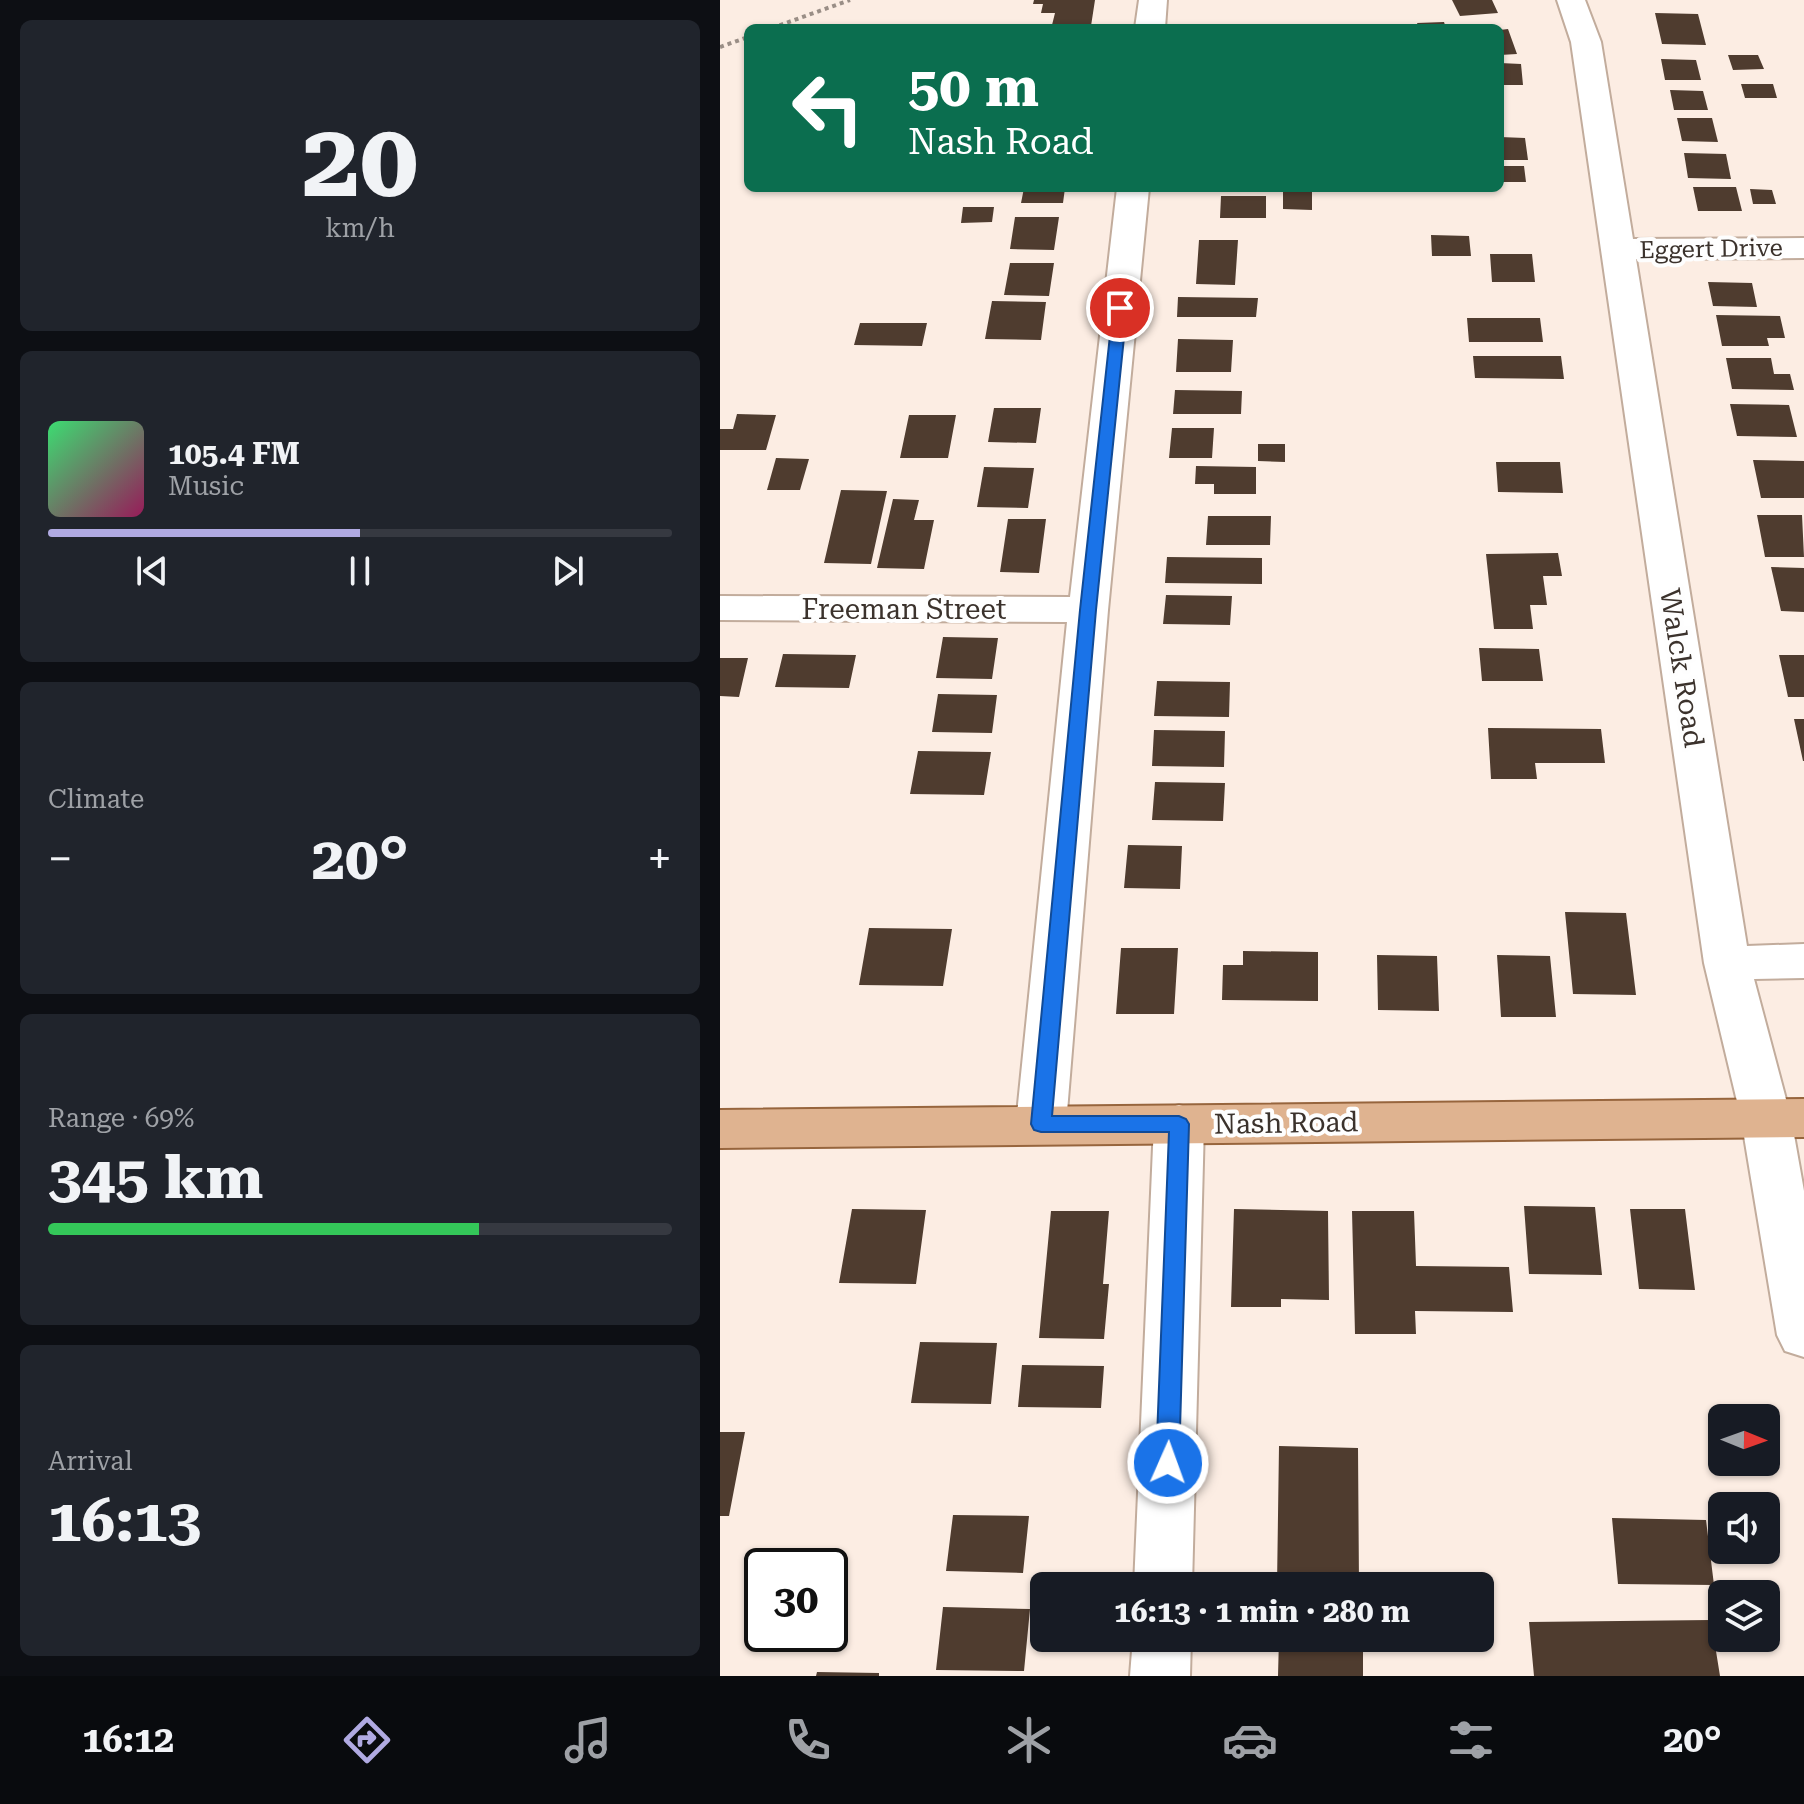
<!DOCTYPE html>
<html lang="en">
<head>
<meta charset="utf-8">
<style>
	:root { --surface:#171b24; --page:#20242c; --text:#f1f3f6; --muted:#9ea1a6; --line:#363941; --accent:#b0aae2 }
	body { margin:0; font-family:"Roboto Serif",serif; background:var(--page); color:var(--text); height:100vh; display:flex; flex-direction:column; font-size:30px; white-space:nowrap }
	* { box-sizing:border-box; margin:0 }
	p { font-size:26px; color:var(--muted) }
	.icon { flex:none; width:44px; height:44px; fill:none; stroke:currentColor; stroke-width:2; stroke-linecap:round; stroke-linejoin:round }
	.map { position:relative; flex:1; overflow:hidden }
	.side { display:flex; flex-direction:column; gap:20px; padding:20px; background:#0d0f14; width:720px }
	.side>* { flex:none }
	.top-card { position:absolute; left:24px; top:24px; width:760px; height:168px; border-radius:12px; box-shadow:0 2px 6px #0004; background:#0b6e4f; color:#fff; overflow:hidden }
	.needle { width:52px; rotate:91deg }
	.tools { position:absolute; left:988px; top:1404px; display:grid; gap:16px }
	.tools a { display:grid; place-items:center; width:72px; height:72px; border-radius:12px; background:var(--surface); box-shadow:0 2px 6px #0004; font-size:40px }
	.speed { position:absolute; left:24px; top:1548px; display:flex; gap:16px; font-size:40px; font-weight:700; text-align:center }
	.speed>* { display:grid; place-content:center; width:104px; height:104px; border-radius:50%; background:var(--surface); box-shadow:0 2px 6px #0004; line-height:1 }
	.speed .limit { border:4px solid #111; border-radius:12px; background:#fff; color:#111 }
	.pin { position:absolute; display:grid; place-items:center; width:68px; height:68px; color:#fff; margin:-34px; border:4px solid #fff; border-radius:50%; box-shadow:0 2px 8px #0007 }
	.me { position:absolute; width:88px; margin:-44px; rotate:2deg; stroke-linejoin:round; filter:drop-shadow(0 0 6px #0008) }
	.turn { display:flex; align-items:center; gap:28px; height:168px; padding:0 32px; font-size:36px }
	.turn .icon { width:104px; height:104px; stroke-width:2.5 }
	.turn b { display:block; font-size:56px; line-height:68px }
	.big { font-size:60px; font-weight:700; line-height:1.1 }
	.side .tile { flex:1; display:flex; flex-direction:column; justify-content:center; gap:12px; min-width:0; padding:0 28px; border-radius:12px; background:var(--page) }
	.side .dial { align-items:center; gap:0 }
	.dial b { font-size:104px; line-height:1 }
	.song { display:flex; align-items:center; gap:24px }
	.cover { width:96px; height:96px; border-radius:12px; background:linear-gradient(135deg,hsl(140 70% 55%),hsl(330 70% 35%)) }
	.played { height:8px; border-radius:4px; background:linear-gradient(90deg,var(--accent) 50%,var(--line) 50%) }
	.keys { display:flex; justify-content:space-around; direction:ltr }
	.heat { display:flex; justify-content:space-between; align-items:center; font-size:44px; direction:ltr }
	.charge { height:12px; border-radius:6px; background:linear-gradient(90deg,#34c759 69%,var(--line) 0) }
	.trip { position:absolute; left:310px; top:1572px; width:464px; height:80px; border-radius:12px; background:var(--surface); box-shadow:0 2px 6px #0004; font-weight:700; line-height:80px; text-align:center }
	.menu { display:flex; height:128px; justify-content:space-around; align-items:center; background:#090b0e; color:var(--muted) }
	.menu .icon { width:56px; height:56px }
	.menu .current { color:var(--accent) }
	.menu b { font-size:36px; color:var(--text) }
	main { display:flex; flex:1; min-height:0 }
	.map>svg:first-child { display:block }
	.building { fill:#4f3c2f }
	.lines { fill:none; stroke-linecap:round; stroke-linejoin:round }
	.minor-casing { stroke:#c2ac9c; stroke-width:4 }
	.major-casing { stroke:#97653d; stroke-width:4 }
	.path { stroke:#9a8e86; stroke-width:4; stroke-dasharray:4 4; stroke-linecap:butt }
	.minor { fill:#fff; fill-rule:evenodd }
	.major { fill:#dfb390; fill-rule:evenodd }
	.route { fill:#1a73e8; stroke:#114b97; stroke-width:2 }
	.labels { text-anchor:middle; dominant-baseline:central; stroke-width:8; stroke-linejoin:round; paint-order:stroke }
	.far-street-label { font-size:24px; fill:#3b322c; stroke:#fefefe }
	.street-label { font-size:28px; fill:#3b322c; stroke:#fefefe }
</style>
</head>
<body>
<main>
<section class="side">
<div class="tile dial"><b>20</b><p>km/h</p></div>
<div class="tile">
<div class="song"><i class="cover"></i><div><b>105.4 FM</b><p>Music</p></div></div>
<div class="played"></div>
<div class="keys"><svg class="icon" aria-label="previous" viewBox="0 0 24 24"><path d="M18 5L8 12l10 7zM5 5v14"/></svg><svg class="icon" aria-label="pause" viewBox="0 0 24 24"><path d="M8 5v14M16 5v14"/></svg><svg class="icon" aria-label="next" viewBox="0 0 24 24"><path d="M6 5l10 7-10 7zM19 5v14"/></svg></div>
</div>
<div class="tile"><p>Climate</p>
<div class="heat"><a>−</a><b class="big">20°</b><a>+</a></div>
</div>
<div class="tile"><p>Range · 69%</p><b class="big">345 km</b><div class="charge"></div></div>
<div class="tile"><p>Arrival</p><b class="big">16:13</b></div>
</section>
<div class="map">
<svg width="1084" height="1676" viewBox="0 0 1084 1676">
	<rect width="100%" height="100%" fill="#fcede3"/>
	<!-- building -->
	<path class="building" d="M314 0H375L371 26 332 25 335 13H321L323 4H313Z
		M732 0H772L778 13 740 16Z
		M935 13 978 14 986 45 942 44Z
		M724 22 726 28H699L697 23Z
		M788 29 797 54 780 55V30Z
		M1008 55H1038L1044 69 1013 70Z
		M941 59 976 60 981 80H945Z
		M780 63 801 64 803 85H780Z
		M1021 84H1053L1057 98H1025Z
		M950 90 983 91 988 110H954Z
		M957 118H992L998 142 962 141Z
		M780 137 805 138 808 160H780Z
		M964 153 1006 154 1011 179 968 178Z
		M780 166H804L806 182H780Z
		M973 187H1016L1022 211H978Z
		M304 188H345L343 203H301Z
		M563 188H592V210L563 209Z
		M1030 189 1052 190 1056 204H1033Z
		M501 196H546V218H500Z
		M243 207H274L272 222 241 223Z
		M295 217H339L334 250 290 249Z
		M711 235 749 236 751 256H712Z
		M479 240H518L515 285 476 284Z
		M770 254H812L815 282H772Z
		M290 263H334L329 296 284 295Z
		M988 282 1032 283 1037 307 993 306Z
		M458 297 538 298 536 317H457Z
		M272 301 326 302 321 340 265 339Z
		M996 315 1060 316 1065 338H1047L1049 346H1002Z
		M747 318H820L823 342H749Z
		M140 323H207L202 346 134 345Z
		M458 339 513 340 511 372H456Z
		M753 356H841L844 379 755 378Z
		M1006 358H1051L1054 374H1070L1074 390 1012 389Z
		M455 390 522 391 521 414H453Z
		M1010 404 1069 405 1077 437 1017 436Z
		M274 408H321L316 443 268 442Z
		M17 414 56 415 46 450H0V429H13Z
		M189 415H236L228 458H180Z
		M452 428H494L492 458H449Z
		M538 444H565V462L538 461Z
		M56 458 89 459 80 490H47Z
		M1033 460 1084 461V498H1041Z
		M776 462H840L843 493 778 492Z
		M476 466 536 467V494H494V484H475Z
		M264 467 314 468 308 508 257 507Z
		M121 490 167 491 151 564 104 563Z
		M173 499 199 500 194 520H214L204 569 157 568Z
		M1037 515H1082L1084 557H1045Z
		M488 516H551L550 545H486Z
		M288 519H326L319 573 280 572Z
		M838 553 842 576H823L827 605H810L813 629H774L766 554Z
		M447 557 542 558V584L445 583Z
		M1051 567 1084 568V612L1061 611Z
		M446 595 512 596 510 625 443 624Z
		M223 637 278 638 272 679 216 678Z
		M759 648 819 649 823 681H762Z
		M63 654 136 655 129 688 55 687Z
		M1059 655H1084V697H1068Z
		M0 658H28L19 697 0 696Z
		M437 681 510 682 509 717 434 716Z
		M218 694 277 695 272 733 212 732Z
		M1074 719H1084V761H1083Z
		M768 728 881 729 885 763H815L817 779H771Z
		M434 730 505 731 504 767 432 766Z
		M198 751 271 752 264 795 190 794Z
		M435 782 505 783 503 821 432 820Z
		M408 845 462 846 460 889 404 888Z
		M845 912 906 913 916 995 853 994Z
		M149 928 232 929 223 986 139 985Z
		M401 948H458L454 1014H396Z
		M523 951 598 952V1001L502 1000 503 965H523Z
		M657 955 717 956 719 1011 658 1010Z
		M777 955 830 956 836 1017H781Z
		M804 1206 875 1207 882 1275 809 1274Z
		M132 1209 206 1210 196 1284 119 1283Z
		M514 1209 608 1211 609 1300 561 1299V1307H511Z
		M910 1209H965L975 1290 919 1289Z
		M331 1211H389L383 1284H389L384 1339 319 1338Z
		M632 1211H694L696 1266 789 1267 793 1312 695 1311 696 1334H635Z
		M200 1342 277 1343 271 1404 191 1403Z
		M302 1365 384 1366 381 1408 298 1407Z
		M0 1432H25L9 1516H0Z
		M559 1446 638 1448 639 1586H557Z
		M233 1515 309 1516 303 1573 226 1571Z
		M892 1518 986 1520 994 1585 898 1584Z
		M223 1607 310 1609 304 1671 216 1670Z
		M991 1620 1000 1676H814L809 1622Z
		M559 1638H643V1676H558Z
		M97 1672 159 1673V1676H96Z"/>
	<g class="lines">
		<defs>
			<path id="minor" d="M419 0H447L445 28H415Z
				M837 0H865L881 42 913 239 1084 238V258L916 259 1027 946 1084 944V978L1034 979 1071 1118 1084 1191V1357L1065 1351 1057 1335 1021 1118 984 963 851 42Z
				M397 188H429L388 610 346 1124 338 1138 321 1143 304 1138 296 1124 347 622 0 620V596L350 597Z
				M459 1105 476 1110 484 1124 472 1586H414L434 1124 442 1110Z
				M413 1638H471L470 1676H410Z"/>
			<path id="major" d="M1084 1099V1137L0 1148V1110Z"/>
		</defs>
		<!-- minor casing -->
		<use href="#minor" class="minor-casing"/>
		<!-- major casing -->
		<use href="#major" class="major-casing"/>
		<!-- path -->
		<path class="path" d="M52 28 130 0
			M0 47 28 37"/>
		<!-- minor -->
		<use href="#minor" class="minor"/>
		<!-- major -->
		<use href="#major" class="major"/>
	</g>
	<!-- route -->
	<path class="route" d="M400 304 407 308 376 610 332 1116H459L466 1119 469 1124 459 1463 456 1470 448 1473 439 1470 436 1463 449 1132H321L314 1130 311 1124 360 610 393 308Z"/>
	<g class="labels">
		<!-- far-street labels -->
		<g class="far-street-label">
			<text transform="translate(991 249) rotate(-1)">Eggert Drive</text>
		</g>
		<!-- street labels -->
		<g class="street-label">
			<text x="184" y="609">Freeman Street</text>
			<text transform="translate(962 668) rotate(81)">Walck Road</text>
			<text transform="translate(566 1123) rotate(-1)">Nash Road</text>
		</g>
	</g>
</svg>
<div class="tools">
<a><svg class="needle" viewBox="-14 -14 28 28"><path d="M0-13l5 13h-10z" fill="#e53935"/><path d="M0 13l5-13h-10z" fill="#9ea1a6"/></svg></a>
<a><svg class="icon" aria-label="sound" viewBox="0 0 24 24"><path d="M4 9h4l5-4v14l-5-4H4zM17 9q2 3 0 6"/></svg></a>
<a><svg class="icon" aria-label="layers" viewBox="0 0 24 24"><path d="M12 4l9 5-9 5-9-5zM3 14l9 5 9-5"/></svg></a>
</div>
<div class="speed"><div class="limit">30</div></div>
<div class="pin" style="left:400px;top:308px;background:#d93025"><svg class="icon" aria-label="arrive" viewBox="0 0 24 24"><path d="M6 21V4h12l-3 4 3 4H6"/></svg></div>
<svg class="me" style="left:448px;top:1463px" viewBox="-20 -20 40 40"><circle r="17" fill="#1a73e8" stroke="#fff" stroke-width="3"/><path d="M0-11L8 9 0 5-8 9z" fill="#fff"/></svg>
<div class="trip">16:13 · 1 min · 280 m</div>
<div class="top-card">
<div class="turn"><svg class="icon" aria-label="left" viewBox="0 0 24 24"><path d="M17 20v-9H6M10 6l-5 5 5 5"/></svg><div><b>50 m</b>Nash Road</div></div>
</div>
</div>
</main>
<nav class="menu">
<b>16:12</b>
<svg class="icon current" aria-label="directions" viewBox="0 0 24 24"><path d="M12 3l9 9-9 9-9-9zM9 14v-3h6M13 9l2 2-2 2"/></svg>
<svg class="icon" aria-label="music" viewBox="0 0 24 24"><path d="M9 18V5l10-2v13"/><circle cx="6" cy="18" r="3"/><circle cx="16" cy="16" r="3"/></svg>
<svg class="icon" aria-label="phone" viewBox="0 0 24 24"><path d="M5 4h4l2 5-3 2q2 4 5 5l2-3 5 2v4C11 20 4 13 5 4z"/></svg>
<svg class="icon" aria-label="climate" viewBox="0 0 24 24"><path d="M12 3v18M4 7l16 10M4 17L20 7"/></svg>
<svg class="icon" aria-label="car" viewBox="0 0 24 24"><path d="M5 17H2v-5l4-1 3-4h7l3 4 3 1v5h-3M9 17h6M6 11h13"/><circle cx="7" cy="17" r="2"/><circle cx="17" cy="17" r="2"/></svg>
<svg class="icon" aria-label="filters" viewBox="0 0 24 24"><path d="M4 7h16M4 17h16"/><circle cx="9" cy="7" r="2"/><circle cx="15" cy="17" r="2"/></svg>
<b>20°</b>
</nav>
</body>
</html>
